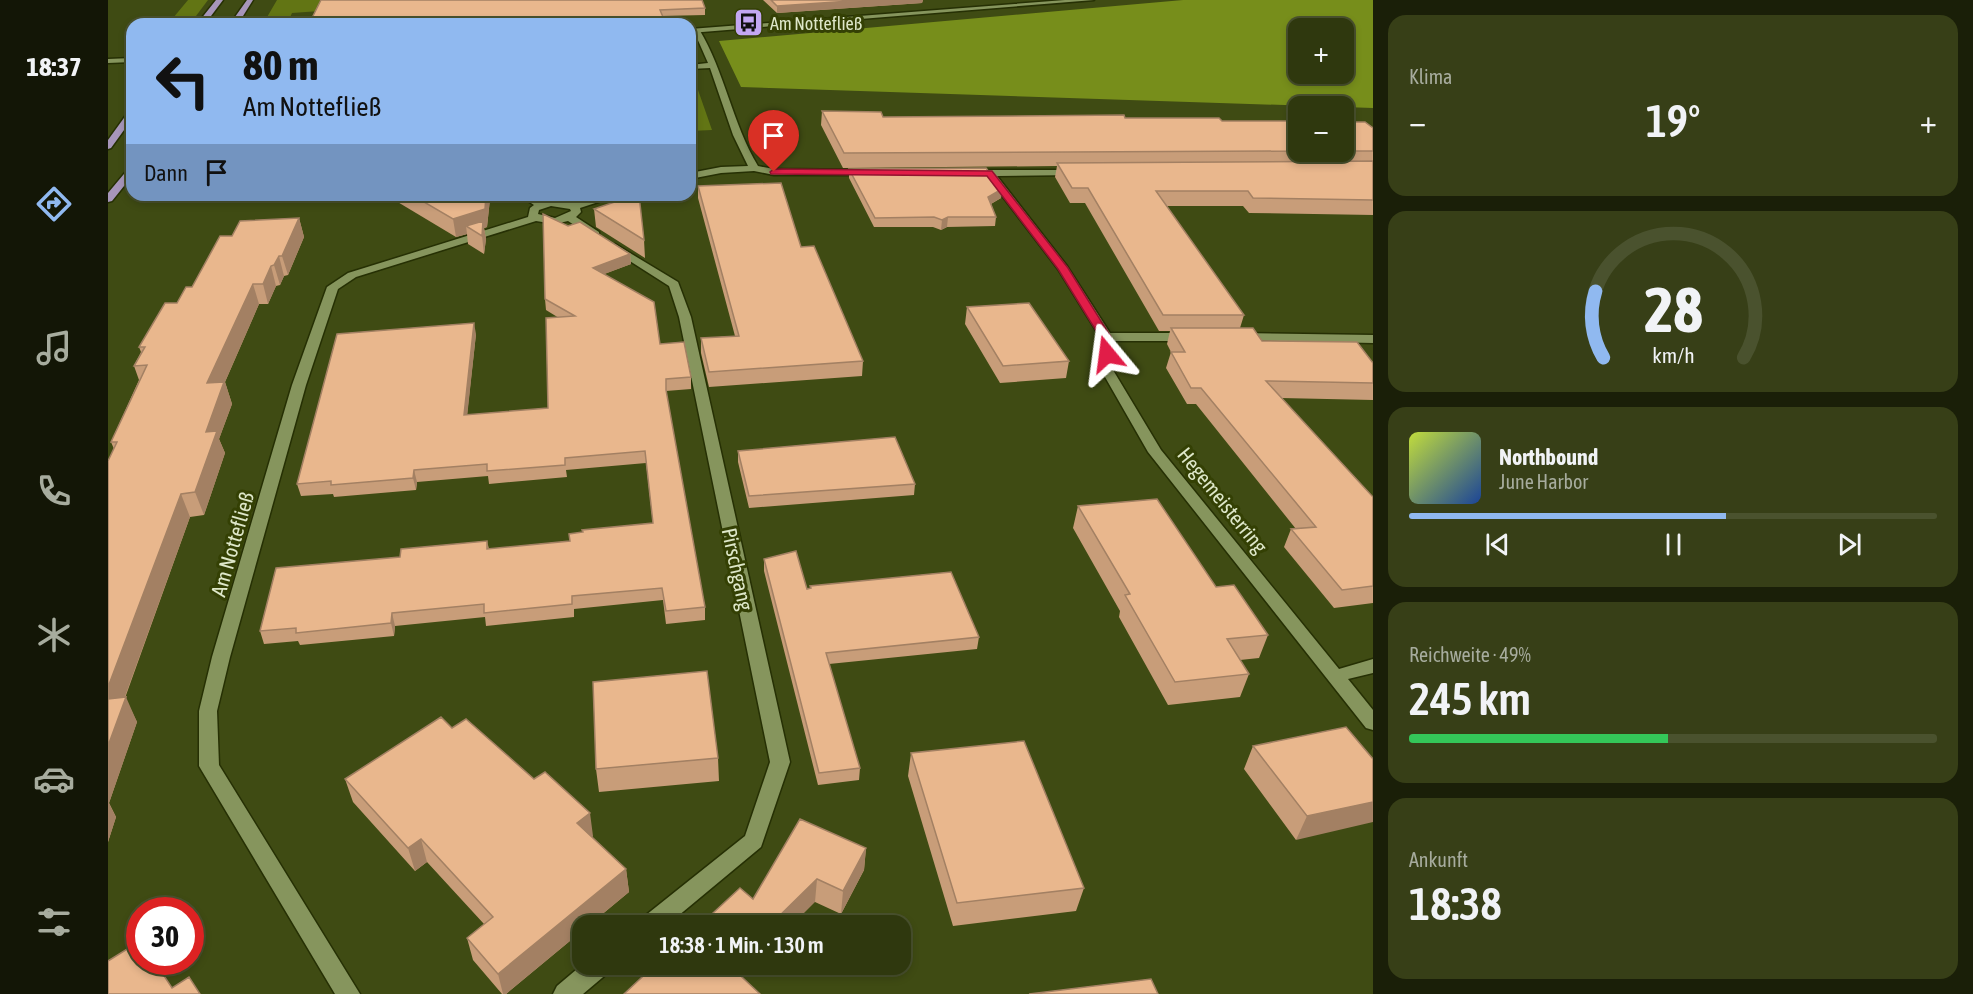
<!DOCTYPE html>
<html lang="de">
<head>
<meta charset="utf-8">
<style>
	:root { --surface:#2f380e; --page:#373f17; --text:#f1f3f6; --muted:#a7ac9e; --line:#4a522e; --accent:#90b9f0 }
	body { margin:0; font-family:"Asap Condensed",sans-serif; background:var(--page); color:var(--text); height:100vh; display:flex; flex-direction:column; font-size:22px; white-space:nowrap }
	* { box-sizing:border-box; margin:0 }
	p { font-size:20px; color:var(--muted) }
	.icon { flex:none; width:33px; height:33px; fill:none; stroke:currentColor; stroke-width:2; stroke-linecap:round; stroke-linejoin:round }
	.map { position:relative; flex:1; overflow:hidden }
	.sheet { display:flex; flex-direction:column; gap:15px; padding:15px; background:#1a1f08; width:600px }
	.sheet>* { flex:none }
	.banner { position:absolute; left:18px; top:18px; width:570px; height:183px; border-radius:18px; box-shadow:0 3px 9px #0003,0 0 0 2px var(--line); background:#90b9f0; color:#111; overflow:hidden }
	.buttons { position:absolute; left:1180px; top:18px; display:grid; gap:12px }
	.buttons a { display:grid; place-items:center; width:66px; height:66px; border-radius:12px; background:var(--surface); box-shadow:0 3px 9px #0003,0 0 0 2px var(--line); font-size:30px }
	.speed { position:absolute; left:18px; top:897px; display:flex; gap:12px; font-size:30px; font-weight:700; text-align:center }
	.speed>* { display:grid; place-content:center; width:78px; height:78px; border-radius:50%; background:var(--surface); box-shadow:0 3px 9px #0003,0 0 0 2px var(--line); line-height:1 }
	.speed .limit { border:9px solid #d22; background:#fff; color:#111 }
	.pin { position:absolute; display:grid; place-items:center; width:51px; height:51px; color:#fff; margin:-62px -26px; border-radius:50% 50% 50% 0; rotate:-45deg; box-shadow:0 0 6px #0007 }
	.pin .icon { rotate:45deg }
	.me { position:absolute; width:66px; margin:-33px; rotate:344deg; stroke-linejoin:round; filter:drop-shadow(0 0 4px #0008) }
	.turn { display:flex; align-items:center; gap:21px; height:126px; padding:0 18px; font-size:27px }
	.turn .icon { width:78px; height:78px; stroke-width:2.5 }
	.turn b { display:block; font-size:42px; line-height:51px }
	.then { display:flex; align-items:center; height:57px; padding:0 18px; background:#0003; gap:12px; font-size:22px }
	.big { font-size:45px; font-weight:600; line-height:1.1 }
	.sheet .card { flex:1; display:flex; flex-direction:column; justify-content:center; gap:9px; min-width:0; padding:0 21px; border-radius:18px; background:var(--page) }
	.sheet .dial { align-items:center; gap:0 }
	.dial svg { height:156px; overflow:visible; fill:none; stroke:var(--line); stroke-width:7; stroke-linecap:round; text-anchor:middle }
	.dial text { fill:var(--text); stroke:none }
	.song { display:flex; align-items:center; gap:18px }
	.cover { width:72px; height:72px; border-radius:9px; background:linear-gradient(135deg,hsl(70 70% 55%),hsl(220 70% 35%)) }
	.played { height:6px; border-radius:3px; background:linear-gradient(90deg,var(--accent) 60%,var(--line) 60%) }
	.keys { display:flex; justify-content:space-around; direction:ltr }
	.heat { display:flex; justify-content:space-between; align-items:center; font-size:33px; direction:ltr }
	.charge { height:9px; border-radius:4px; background:linear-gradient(90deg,#34c759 49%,var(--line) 0) }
	.trip { position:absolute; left:464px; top:915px; width:339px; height:60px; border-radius:18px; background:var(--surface); box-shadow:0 3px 9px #0003,0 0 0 2px var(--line); font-weight:600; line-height:60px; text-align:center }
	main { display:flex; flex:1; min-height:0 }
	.tabs { display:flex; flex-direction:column; width:108px; justify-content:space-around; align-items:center; background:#131606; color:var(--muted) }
	.tabs .icon { width:42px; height:42px }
	.tabs .current { color:var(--accent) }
	.tabs b { font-size:27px; color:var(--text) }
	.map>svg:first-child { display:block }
	.green { fill:#627514 }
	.forest { fill:#778e1b; fill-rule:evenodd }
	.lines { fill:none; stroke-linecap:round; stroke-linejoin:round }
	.street-casing { stroke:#263004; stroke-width:3 }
	.secondary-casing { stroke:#263004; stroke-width:3 }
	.primary-casing { stroke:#263004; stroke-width:3 }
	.street { fill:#86955d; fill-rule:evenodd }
	.secondary { fill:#86955d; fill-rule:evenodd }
	.primary { fill:#a796ba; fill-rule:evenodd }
	.wall { fill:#c89d79 }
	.shaded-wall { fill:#a38063 }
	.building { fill:#e9b78d; stroke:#a38063; stroke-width:1.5 }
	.route { fill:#e11d48; stroke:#92132f; stroke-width:1.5 }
	.labels { text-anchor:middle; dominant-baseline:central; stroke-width:6; stroke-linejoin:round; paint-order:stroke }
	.far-poi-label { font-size:18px; fill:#dee7c9; stroke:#344004; text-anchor:start }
	.street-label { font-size:21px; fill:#dee7c9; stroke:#344004 }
</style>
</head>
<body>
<main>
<nav class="tabs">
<b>18:37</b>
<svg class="icon current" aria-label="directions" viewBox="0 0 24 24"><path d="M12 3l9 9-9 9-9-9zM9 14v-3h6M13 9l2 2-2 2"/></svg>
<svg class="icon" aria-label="music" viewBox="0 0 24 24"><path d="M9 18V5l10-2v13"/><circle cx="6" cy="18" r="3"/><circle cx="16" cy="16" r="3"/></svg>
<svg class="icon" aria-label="phone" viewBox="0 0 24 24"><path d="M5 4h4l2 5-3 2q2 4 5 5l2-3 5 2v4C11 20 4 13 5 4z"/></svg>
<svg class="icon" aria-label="climate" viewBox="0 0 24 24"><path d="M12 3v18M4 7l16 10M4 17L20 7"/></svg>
<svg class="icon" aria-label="car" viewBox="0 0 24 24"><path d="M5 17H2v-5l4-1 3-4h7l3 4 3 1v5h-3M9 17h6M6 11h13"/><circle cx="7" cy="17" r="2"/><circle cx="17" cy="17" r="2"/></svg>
<svg class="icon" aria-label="filters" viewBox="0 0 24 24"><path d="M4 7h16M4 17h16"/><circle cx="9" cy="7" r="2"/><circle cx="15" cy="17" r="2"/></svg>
</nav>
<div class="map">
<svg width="1265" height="994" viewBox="0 0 1265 994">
	<rect width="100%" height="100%" fill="#3f4b13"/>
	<!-- green -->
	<path class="green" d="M80 0H100L82 24H60Z
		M169 0H258L254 8 184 13 179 24H155Z
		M582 70H583L604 130 582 131Z"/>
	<!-- forest -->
	<path class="forest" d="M1075 0H1265V108L633 87 611 41ZM1191 28H1236V74H1191Z"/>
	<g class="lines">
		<defs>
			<path id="street" d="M585 29H591C617 72 624 123 650 166L666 169 761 170 766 173 764 175H666L646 171 613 173 582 179V173L613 167 640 166 625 135 602 68 582 69V65L600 63Z
				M971 170V174L968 175 889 176 959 266 1002 333H1079L1085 337 1079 341H1004L1005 370 1053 450 1231 669 1265 659V673L1240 679 1265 710V730L1258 728 1040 452 993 370 992 337 950 269 879 176H863L858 173 863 170Z
				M411 195H423L435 202C445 199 454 203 464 203 479 203 494 195 512 195L472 208 473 212 468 217 491 232V236H483L460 221 447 224 428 221 248 277 230 289 198 385 122 657 109 711 111 765 252 994H227L91 766V711L104 657 184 385 219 287 240 273 420 217 422 208 426 205ZM443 206 462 209 463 211 447 218 430 214 431 210Z
				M507 244 570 282 583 317 682 762 653 847 558 926H530L533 919 637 836 662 762 571 317 561 286 503 249 502 247Z
				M1130 333 1265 335V343L1126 340 1124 337Z
				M475 964H504L501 972 475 994H445L449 986Z"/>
			<path id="secondary" d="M957 0H986L582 33V29Z
				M24 58V62L0 63V59Z"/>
			<path id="primary" d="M108 0H115L97 24H89Z
				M139 0H145L130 24H122Z
				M24 110V119L3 148 0 149V140L21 111Z
				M24 167V176L4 201 0 202V193L21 168Z"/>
		</defs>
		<!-- street casing -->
		<use href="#street" class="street-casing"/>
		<!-- secondary casing -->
		<use href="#secondary" class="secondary-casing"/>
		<!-- primary casing -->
		<use href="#primary" class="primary-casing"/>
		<!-- street -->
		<use href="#street" class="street"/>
		<!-- secondary -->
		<use href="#secondary" class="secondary"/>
		<!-- primary -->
		<use href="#primary" class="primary"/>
	</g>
	<!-- wall -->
	<path class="wall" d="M655 0H815L814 3 669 13Z
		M597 8V15L201 24Z
		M714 111 775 117 1017 118 1114 121 1191 152H1236V122L1265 128V215L1141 213 1135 206H1058L1136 315 1132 328 1154 341 1265 363V400L1173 398 1265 497V603L1226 608 1176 547 1183 529H1188L1088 404H1079L1058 368 1063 352 1059 344 1062 331H1051L977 203H962L947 177 949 166 735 168 713 125Z
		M741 169 894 189 893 198 883 204 888 217 887 226 839 227 833 230 825 227H766L741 178Z
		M590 186 693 247 755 361 754 376 601 387 593 353V338L627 336 590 198Z
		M278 195H382V199L379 227 376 228 378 239 376 254 360 244 359 234 348 237Z
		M486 209 536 240 537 258 488 227Z
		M191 218 196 237 180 275 176 276 172 285 168 286 160 304H151L117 382 124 404 111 439 117 453 96 515 82 517 17 698 29 722 1 803 8 817 0 842 6 449 3 442 31 380 26 366 33 352 31 347 69 303 84 287 124 236Z
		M522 254 523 264 496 274 552 344 583 377V389L558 391 597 607V620L558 624 555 600 466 609V617L378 626 377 617 287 626 286 636 192 645 190 641 156 644 152 631 292 557 379 541 381 549 462 541 545 524 538 463 458 470 459 477 381 484 380 476 309 482 308 490 226 497 225 494 193 496 189 484 368 334 359 415 440 408 451 318 438 310 437 299Z
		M859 307 961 361 958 378 892 383 857 324Z
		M630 451 807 484 806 495 641 508 630 462Z
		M970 506 1108 587 1160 635 1151 658 1132 660 1141 674 1132 697 1060 705 1011 617 1012 611 965 528Z
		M656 559 699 589H702V586L871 637 869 649 721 664 752 768 751 780 710 785 656 571Z
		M344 728 485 836 484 837 518 869 521 892 398 994H394L365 960 359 938 376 924 319 862 307 871 245 802 237 779Z
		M1145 746 1265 759 1188 840 1136 769Z
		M803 753 976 888 968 911 845 926 800 776Z
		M610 758 611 781 491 792 488 769Z
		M758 848 756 870 733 914 707 902 645 899Z"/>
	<!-- shaded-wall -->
	<path class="shaded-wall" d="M757 0H815L814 3 669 13V6Z
		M894 189 893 198 879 206 880 197Z
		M378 195H382V199L379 227 376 228 378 239 376 254 374 236 358 226 359 234 348 237 345 219Z
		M840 217 839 227 833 230 834 220Z
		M191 218 196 237 180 275 174 256Z
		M522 254 523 264 486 278 485 268Z
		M171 256 176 276 172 285 166 265Z
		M163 266 168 286 160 304 155 284Z
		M145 284 151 304 117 382 124 404 111 439 117 453 96 515 87 492 98 432 99 383Z
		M366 323 368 334 358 427 356 415Z
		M306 470 309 482 308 490 305 478Z
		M73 494 82 517 7 724 0 710V687Z
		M284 613 287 626 286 636 283 623Z
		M18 697 29 722 1 803 8 817 0 842V746Z
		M1265 802V822L1188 840 1199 816Z
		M482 813 485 836 472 846 469 823Z
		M313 839 319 862 307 871 300 848Z
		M758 848 756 870 733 914 735 891Z
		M518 869 521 892 480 926H474V931L398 994H395L390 974Z
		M709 879 707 902 683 926H661Z
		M643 964 620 987V965Z"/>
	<!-- building -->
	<path class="building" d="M213 0H594L597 8 552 10 558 24H201Z
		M663 0H757L669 6Z
		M714 111 773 112 775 117 1016 115 1017 118H1111L1114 121H1191V151L736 153Z
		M1236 122H1257L1265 128V151H1236Z
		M1265 161V200L1145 198 1140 191H1048L1136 315H1055L980 188H964L949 163Z
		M878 168 894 189 880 197 888 217H840L834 220 826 217 767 218 741 169Z
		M673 183 693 247 706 246 755 361 601 372 593 338 631 336 590 186Z
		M304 195H378L377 209 345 219Z
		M527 195H531L536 240 486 209Z
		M435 214 460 226 472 222 522 254 485 268 546 302 552 344 576 342 583 377 558 379V390L597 607 558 611 554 588 464 596V604L376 613V604L284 613 283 623 188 633V628L152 631 168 568 292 557 293 549 379 541V549L462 541 461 534 475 532 474 530 545 523 537 451 457 458V465L379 471V464L306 470 305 478 223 485V481L189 484 229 334 366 323 356 415 440 408 438 318 467 316 437 299Z
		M191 218 174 256H171L166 265 163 266 155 284H145L99 383 116 382 98 432 109 431 87 492 73 494 0 687V461L9 442H3L39 365 26 366 37 347H31L57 303H69L78 287H84L112 236H124L132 221Z
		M375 221 374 236 358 226Z
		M921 303 961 361 895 366 859 307Z
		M1063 328H1145L1154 341 1249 342 1265 363V383L1158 381 1265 497V586L1234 590 1183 529 1208 527 1093 388H1083L1063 352H1077Z
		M787 437 807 484 641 496 630 451Z
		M1049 499 1108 587 1126 585 1160 635 1119 639 1141 674 1067 682 1017 595 1022 594 970 506Z
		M688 551 699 589 703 588 702 586 843 572 871 637 718 653 752 768 711 773 656 559Z
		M599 671 610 758 488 769 485 682Z
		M18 697 0 746V699Z
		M333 717 344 728 358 719 426 779 437 772 482 813 469 823 518 869 390 974 359 938 385 917 313 839 300 848 237 779Z
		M1238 727 1265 759V802L1199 816 1145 746Z
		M916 741 976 888 849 903 803 753Z
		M692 819 758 848 735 891 709 879 661 926H591L632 888 645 899Z
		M32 941V962H47L64 988 81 977 92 994H0V961Z
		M548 964H620L652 994H516Z
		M1043 979 1050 994H921Z"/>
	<!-- route -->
	<path class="route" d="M666 169 884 171 960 268 1003 337V356H994L992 337 950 269 879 176 663 174 662 172Z"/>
	<!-- icons -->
	<defs>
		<symbol id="bus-square" viewBox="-11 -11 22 22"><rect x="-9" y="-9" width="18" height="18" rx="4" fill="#c3a7f2" stroke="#344004"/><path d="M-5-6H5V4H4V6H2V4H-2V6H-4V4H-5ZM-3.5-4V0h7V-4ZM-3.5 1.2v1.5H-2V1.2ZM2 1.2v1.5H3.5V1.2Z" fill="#111"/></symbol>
	</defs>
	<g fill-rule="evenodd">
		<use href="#bus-square" x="624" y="6" width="33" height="33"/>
	</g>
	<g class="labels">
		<!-- far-poi labels -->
		<g class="far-poi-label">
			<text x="662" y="23">Am Nottefließ</text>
		</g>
		<!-- street labels -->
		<g class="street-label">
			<text transform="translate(1115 500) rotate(51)">Hegemeisterring</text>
			<text transform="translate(124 544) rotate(-74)">Am Nottefließ</text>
			<text transform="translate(630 569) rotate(78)">Pirschgang</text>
		</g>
	</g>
</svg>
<div class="buttons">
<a>+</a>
<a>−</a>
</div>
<div class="speed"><div class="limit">30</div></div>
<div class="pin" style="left:666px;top:172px;background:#d93025"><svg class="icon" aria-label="arrive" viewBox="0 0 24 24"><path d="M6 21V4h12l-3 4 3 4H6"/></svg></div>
<svg class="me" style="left:999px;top:354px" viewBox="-20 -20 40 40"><path d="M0-17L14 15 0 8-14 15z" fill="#e11d48" stroke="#fff" stroke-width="4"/></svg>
<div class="trip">18:38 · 1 Min. · 130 m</div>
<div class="banner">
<div class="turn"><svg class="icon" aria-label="left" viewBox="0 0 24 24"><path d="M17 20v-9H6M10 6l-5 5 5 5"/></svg><div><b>80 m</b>Am Nottefließ</div></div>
<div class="then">Dann<svg class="icon" aria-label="arrive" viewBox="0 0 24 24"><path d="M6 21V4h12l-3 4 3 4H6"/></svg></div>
</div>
</div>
<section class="sheet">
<div class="card"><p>Klima</p>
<div class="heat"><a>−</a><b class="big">19°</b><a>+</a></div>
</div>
<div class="card dial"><svg viewBox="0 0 100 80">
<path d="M14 69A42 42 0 1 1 86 69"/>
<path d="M14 69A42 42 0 0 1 10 35" stroke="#90b9f0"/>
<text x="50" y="56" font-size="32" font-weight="700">28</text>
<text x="50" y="72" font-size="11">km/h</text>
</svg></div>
<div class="card">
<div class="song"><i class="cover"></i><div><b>Northbound</b><p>June Harbor</p></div></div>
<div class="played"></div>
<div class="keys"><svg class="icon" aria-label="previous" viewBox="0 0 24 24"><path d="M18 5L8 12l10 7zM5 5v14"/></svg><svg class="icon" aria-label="pause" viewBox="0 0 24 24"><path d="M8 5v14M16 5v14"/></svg><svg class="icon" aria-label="next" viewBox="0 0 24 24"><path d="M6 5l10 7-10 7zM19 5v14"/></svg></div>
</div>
<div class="card"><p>Reichweite · 49%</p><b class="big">245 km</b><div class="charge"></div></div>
<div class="card"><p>Ankunft</p><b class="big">18:38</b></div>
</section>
</main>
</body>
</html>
